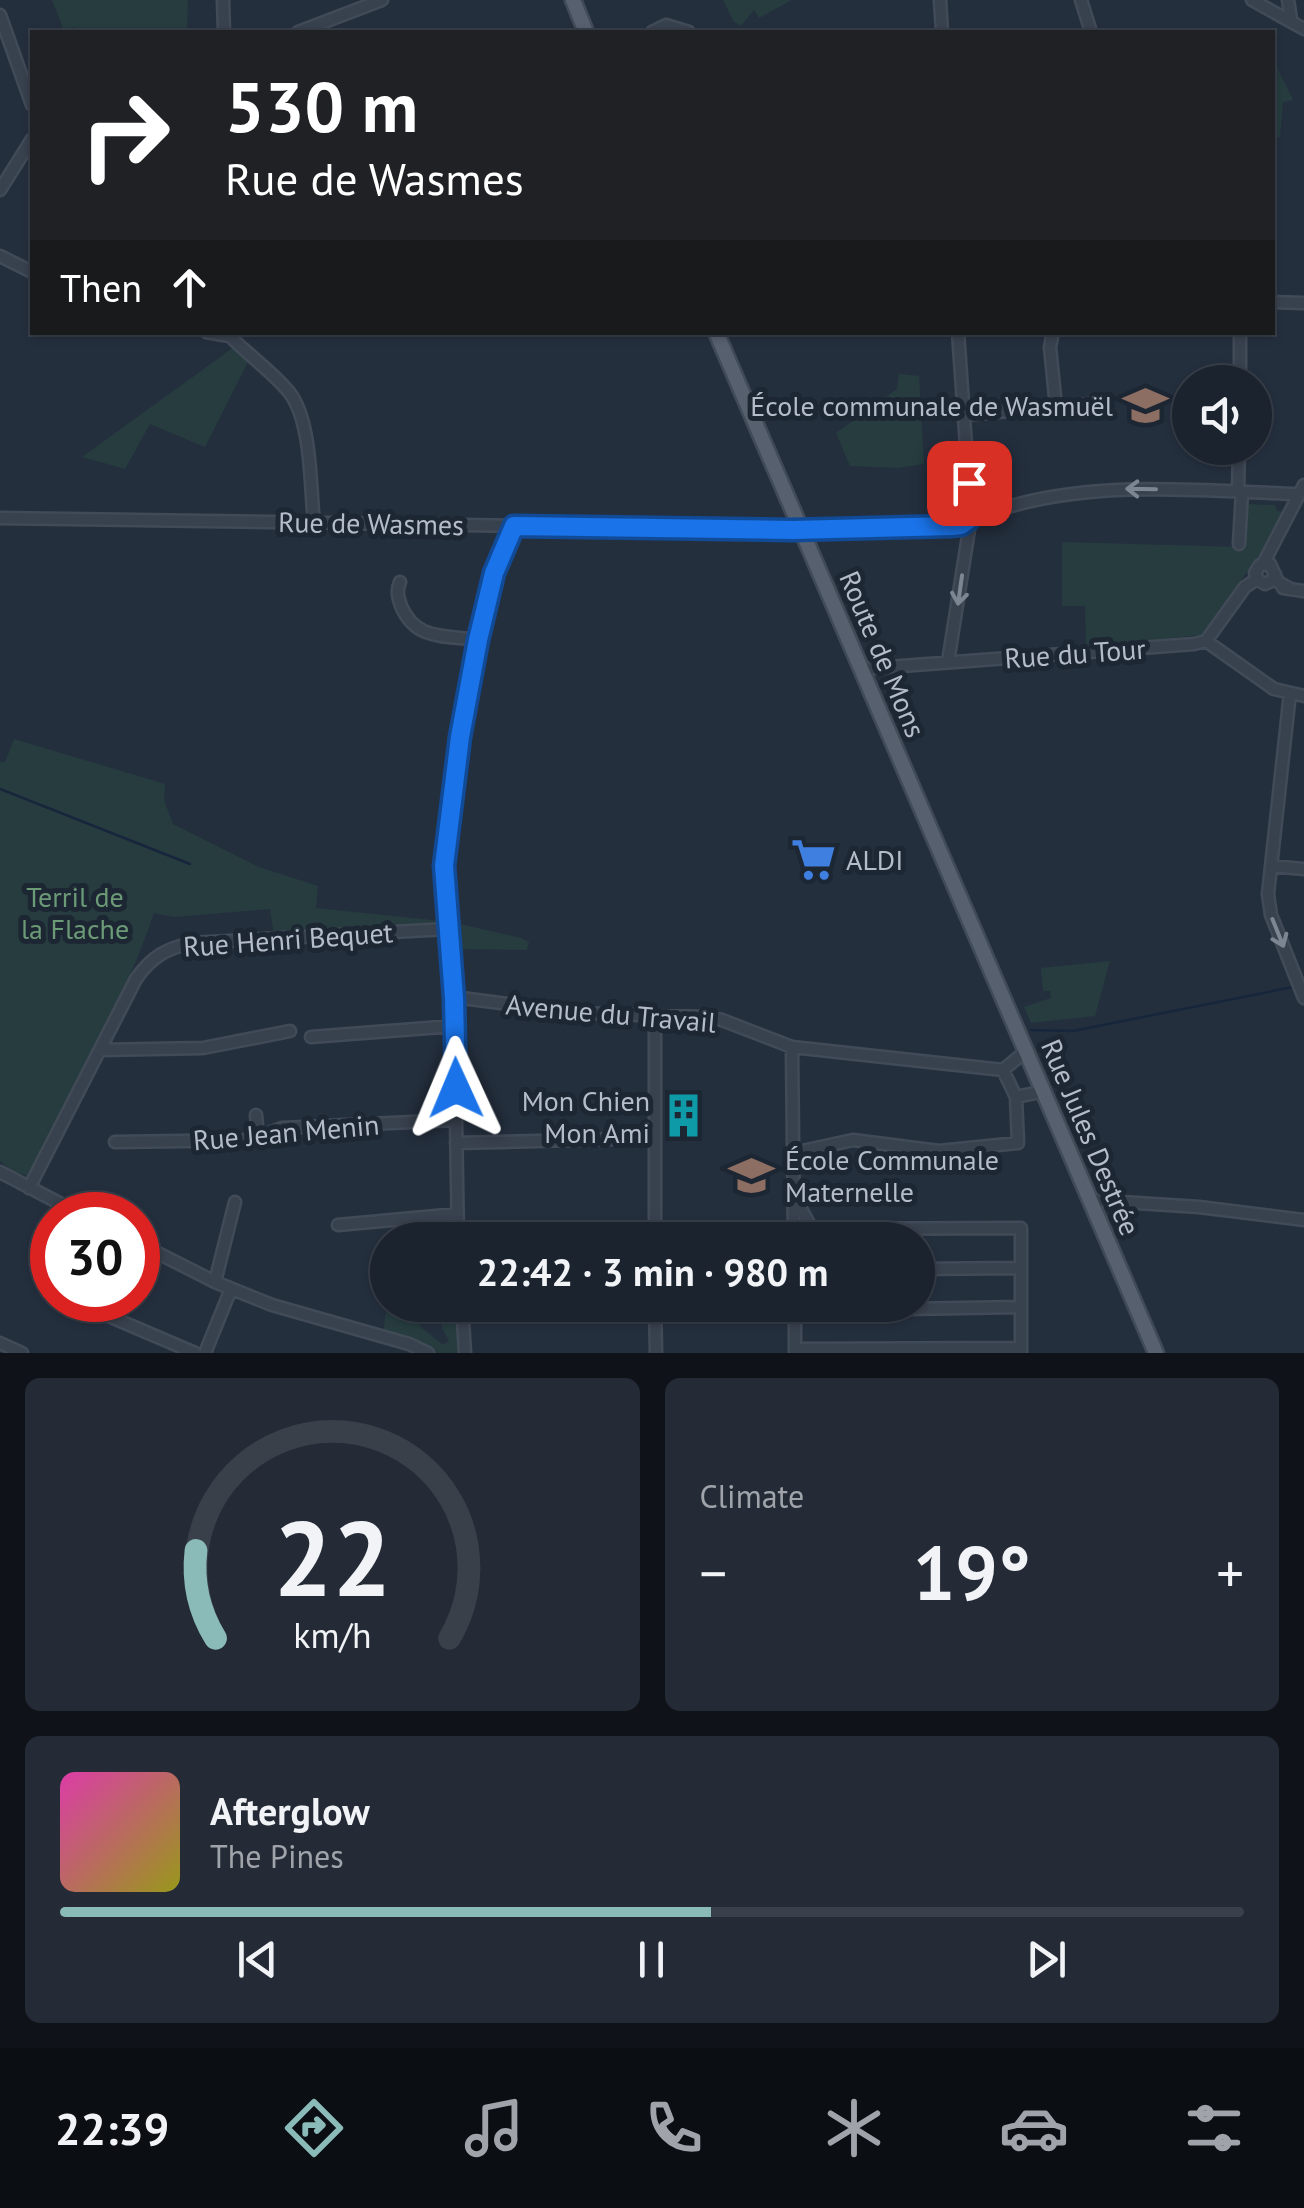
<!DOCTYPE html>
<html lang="en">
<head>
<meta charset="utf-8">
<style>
	:root { --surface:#1b232e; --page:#242b36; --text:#f1f3f6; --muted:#a0a4aa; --line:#39404a; --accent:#8bbbb9 }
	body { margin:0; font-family:"PT Sans",sans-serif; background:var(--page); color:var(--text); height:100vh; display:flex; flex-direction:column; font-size:38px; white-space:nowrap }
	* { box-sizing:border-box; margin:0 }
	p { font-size:32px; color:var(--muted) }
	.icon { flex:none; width:55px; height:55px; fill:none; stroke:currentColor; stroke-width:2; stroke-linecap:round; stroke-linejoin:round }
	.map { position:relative; height:1353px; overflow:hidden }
	.panel { display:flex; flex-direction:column; gap:25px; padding:25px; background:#0f1319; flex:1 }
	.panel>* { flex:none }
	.hud { position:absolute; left:30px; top:30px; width:1245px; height:305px; border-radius:0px; box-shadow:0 2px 8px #0004,0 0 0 2px var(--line); background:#202124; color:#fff; overflow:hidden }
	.tools { position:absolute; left:1172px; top:365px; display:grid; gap:20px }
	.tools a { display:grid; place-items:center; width:100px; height:100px; border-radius:50%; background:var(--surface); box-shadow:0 2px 8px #0004,0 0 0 2px var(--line); font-size:50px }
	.speed { position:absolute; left:30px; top:1192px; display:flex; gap:20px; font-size:50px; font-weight:700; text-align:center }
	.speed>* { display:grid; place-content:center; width:130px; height:130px; border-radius:50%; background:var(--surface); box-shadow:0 2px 8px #0004,0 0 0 2px var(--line); line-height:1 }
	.speed .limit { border:15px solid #d22; background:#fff; color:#111 }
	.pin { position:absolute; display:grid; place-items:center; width:85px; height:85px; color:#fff; margin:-42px; border-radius:20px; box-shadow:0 5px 15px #0006 }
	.me { position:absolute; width:110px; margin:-55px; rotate:359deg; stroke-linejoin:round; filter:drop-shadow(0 0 8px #0008) }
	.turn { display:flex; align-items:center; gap:35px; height:210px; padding:0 30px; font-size:45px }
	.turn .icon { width:130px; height:130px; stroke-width:2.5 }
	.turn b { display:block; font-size:70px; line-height:85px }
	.then { display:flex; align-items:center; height:95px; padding:0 30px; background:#0003; gap:20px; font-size:38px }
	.big { font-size:75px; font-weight:800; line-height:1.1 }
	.panel .tile { flex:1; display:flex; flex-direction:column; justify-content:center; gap:15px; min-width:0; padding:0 35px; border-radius:15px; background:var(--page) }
	.panel .dial { align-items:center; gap:0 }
	.dial svg { height:260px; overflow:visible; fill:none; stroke:var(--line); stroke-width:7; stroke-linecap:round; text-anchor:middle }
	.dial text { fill:var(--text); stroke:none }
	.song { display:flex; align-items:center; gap:30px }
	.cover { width:120px; height:120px; border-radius:15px; background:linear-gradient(135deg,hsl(320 70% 55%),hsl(60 70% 35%)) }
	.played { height:10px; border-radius:5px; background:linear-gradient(90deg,var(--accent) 55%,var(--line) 55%) }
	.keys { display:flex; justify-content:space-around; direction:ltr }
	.heat { display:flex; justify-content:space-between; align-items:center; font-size:55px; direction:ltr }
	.panel .tiles { flex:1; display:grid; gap:25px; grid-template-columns:1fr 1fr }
	.tile:last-child { grid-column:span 2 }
	.trip { position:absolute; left:370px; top:1222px; width:565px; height:100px; border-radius:50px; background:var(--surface); box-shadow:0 2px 8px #0004,0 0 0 2px var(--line); font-weight:800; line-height:100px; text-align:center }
	.dock { display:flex; height:160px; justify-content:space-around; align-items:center; background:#0b0e12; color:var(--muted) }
	.dock .icon { width:70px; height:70px }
	.dock .active { color:var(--accent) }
	.dock b { font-size:45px; color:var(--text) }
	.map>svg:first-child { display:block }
	.green { fill:#263c3f }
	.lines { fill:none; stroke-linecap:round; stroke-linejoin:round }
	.stream { stroke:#17263c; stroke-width:2.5 }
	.minor-casing { stroke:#414a57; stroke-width:15 }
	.major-casing { stroke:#414a57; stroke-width:19 }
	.minor { stroke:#38414e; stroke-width:10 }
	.major { stroke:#56606e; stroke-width:14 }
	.oneway { stroke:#7c8592 }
	.route-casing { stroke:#114b97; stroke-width:25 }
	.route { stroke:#1a73e8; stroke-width:18 }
	.labels { text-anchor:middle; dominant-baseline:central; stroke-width:10; stroke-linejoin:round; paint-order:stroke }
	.poi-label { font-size:28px; fill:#b4bcc9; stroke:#1d2633; text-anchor:end }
	.street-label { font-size:28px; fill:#b4bcc9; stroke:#1d2633 }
	.park-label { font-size:28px; fill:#6b9a76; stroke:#1d2633 }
</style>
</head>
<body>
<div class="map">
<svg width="1304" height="1353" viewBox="0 0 1304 1353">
	<rect width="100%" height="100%" fill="#242f3e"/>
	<!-- green -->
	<path class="green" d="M52 0H188L187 32H76L74 27 64 31Z
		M723 0H792L759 18 754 10 741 26 734 22Z
		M1273 59 1293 100 1283 102 1280 137 1273 138Z
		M234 347 249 360 205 447 150 424 125 469 82 457Z
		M899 374 919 376 924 464 898 468 850 466 836 433 897 389Z
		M1244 504 1275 505 1277 511 1283 512 1266 554 1259 556 1201 635 1086 647 1085 606H1062V542L1242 547Z
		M14 739 165 784 164 800 173 824 259 867 318 886 316 908 451 922 521 938 529 942 527 950 452 949 450 927 274 936 270 909 174 917 154 913C123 1005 73 1090 28 1176L15 1172 0 1161V762H5Z
		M1110 961 1095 1016 1031 1023 1024 1007 1051 998 1050 991H1043L1041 968Z
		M387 1303 415 1305 411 1308 421 1327 443 1345 449 1341 442 1328 440 1306 435 1305 459 1306 462 1353H431L383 1335Z"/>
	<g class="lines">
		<!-- stream -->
		<path class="stream" d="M0 789 190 864
			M1031 1030 1073 1031 1293 987"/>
		<defs>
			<path id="minor" d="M223 0 224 32
				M940 0 942 32
				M1081 0 1091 32
				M1252 0 1304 29
				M1288 0 1291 19
				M0 15 32 105
				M298 32 382 0
				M652 32 666 25 689 32
				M0 190 32 139
				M0 256 32 272
				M1272 302 1304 303
				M206 332 229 336
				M226 332C245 353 271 370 289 392 312 421 310 486 314 523
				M1053 332 1050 347 1056 407
				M1240 382V332
				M964 415 1101 403
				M1238 492 1239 448
				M0 518 802 530 961 525C975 514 994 511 1011 506 1105 480 1203 491 1298 494
				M1239 544 1242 492
				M1263 564 1304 485
				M1275 574 1273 580 1265 584 1257 579 1255 573 1260 565 1270 564 1278 582 1289 588
				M400 582C396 592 398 596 401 606 416 641 444 635 479 640
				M1283 588 1304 591
				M1206 641 1274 689 1304 696
				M948 662 971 517 958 332
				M862 669 1194 644 1206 641 1245 587 1257 579
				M1290 693 1268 894 1271 915 1304 998
				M1271 866 1304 869
				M454 997 578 1013 705 1017 722 1020 792 1047 1003 1070
				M311 1037 454 1026
				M792 1047 794 1240
				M100 1050 203 1048 290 1031
				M1003 1070 1027 1050
				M1016 1097 1045 1091
				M256 1115 258 1136
				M115 1142 250 1140 282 1128 456 1120
				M456 1143 655 1138
				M793 1153 853 1140 939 1151 1018 1143 1016 1097 1003 1070
				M0 1172 82 1215
				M29 1188 136 979C151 957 167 948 192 943L448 929
				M794 1196 812 1229 813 1240
				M1091 1200 1199 1207 1304 1220
				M338 1225 457 1214
				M812 1229 1021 1228V1353
				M458 1240 454 997 444 866 460 737 479 640 494 573 514 526
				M655 1240V1015
				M138 1243 215 1282 272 1305 409 1344 428 1353
				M918 1269 1021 1268
				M215 1282 235 1202
				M78 1303 195 1353
				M462 1305 465 1353
				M655 1305 656 1353
				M795 1305V1352
				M797 1305 795 1311 1021 1307
				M0 1343 22 1353
				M795 1349 1021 1348
				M205 1353 231 1289"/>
			<path id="major" d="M573 0 586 32
				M716 332 1156 1353"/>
		</defs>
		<!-- minor casing -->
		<use href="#minor" class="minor-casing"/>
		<!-- major casing -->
		<use href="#major" class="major-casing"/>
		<!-- minor -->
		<use href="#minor" class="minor"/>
		<!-- major -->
		<use href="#major" class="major"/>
	</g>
	<!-- one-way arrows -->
	<defs><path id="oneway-shaft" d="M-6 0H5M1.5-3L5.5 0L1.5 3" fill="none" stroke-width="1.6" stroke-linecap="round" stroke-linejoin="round" transform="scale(2.5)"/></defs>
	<g class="oneway">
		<use href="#oneway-shaft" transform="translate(1141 489) rotate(-179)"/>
		<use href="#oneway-shaft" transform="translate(960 590) rotate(98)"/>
		<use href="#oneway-shaft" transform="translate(1278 933) rotate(68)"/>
	</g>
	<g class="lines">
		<defs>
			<path id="route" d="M456 1088 454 998 444 866 460 737 478 640 494 573 514 526 792 530 951 526 961 525 971 518 969 483"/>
		</defs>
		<!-- route casing -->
		<use href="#route" class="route-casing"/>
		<!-- route -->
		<use href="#route" class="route"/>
	</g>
	<!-- icons -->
	<defs>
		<symbol id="school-bare" viewBox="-9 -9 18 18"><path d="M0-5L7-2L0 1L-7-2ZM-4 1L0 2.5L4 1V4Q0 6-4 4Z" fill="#8d6e63" stroke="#1d2633" stroke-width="2.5" paint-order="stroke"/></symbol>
		<symbol id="supermarket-bare" viewBox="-9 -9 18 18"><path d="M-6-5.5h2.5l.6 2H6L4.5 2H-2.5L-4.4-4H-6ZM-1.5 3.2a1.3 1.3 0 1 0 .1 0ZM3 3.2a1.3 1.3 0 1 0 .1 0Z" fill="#3f7fe0" stroke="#1d2633" stroke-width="2.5" paint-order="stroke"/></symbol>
		<symbol id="building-bare" viewBox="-9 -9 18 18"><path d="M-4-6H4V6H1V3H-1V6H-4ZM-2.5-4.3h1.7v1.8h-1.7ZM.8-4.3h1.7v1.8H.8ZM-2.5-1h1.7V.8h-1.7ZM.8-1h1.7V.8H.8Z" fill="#0f9aa8" stroke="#1d2633" stroke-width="2.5" paint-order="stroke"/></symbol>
	</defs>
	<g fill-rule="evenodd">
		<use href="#school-bare" x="1114" y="374" width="63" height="63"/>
		<use href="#supermarket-bare" x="782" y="828" width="63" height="63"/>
		<use href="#building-bare" x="652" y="1084" width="63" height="63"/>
		<use href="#school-bare" x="720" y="1144" width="63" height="63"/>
	</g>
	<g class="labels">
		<!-- poi labels -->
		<g class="poi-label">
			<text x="1113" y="405">École communale de Wasmuël</text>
			<text x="846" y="859" text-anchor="start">ALDI</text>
			<text x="650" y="1100">Mon Chien<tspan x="650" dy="32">Mon Ami</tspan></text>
			<text x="785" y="1159" text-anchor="start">École Communale<tspan x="785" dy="32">Maternelle</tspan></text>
		</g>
		<!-- street labels -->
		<g class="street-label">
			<text transform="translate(371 523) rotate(1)">Rue de Wasmes</text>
			<text transform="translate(1075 653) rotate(-4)">Rue du Tour</text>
			<text transform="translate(883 654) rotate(67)">Route de Mons</text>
			<text transform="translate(288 939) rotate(-4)">Rue Henri Bequet</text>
			<text transform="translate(611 1013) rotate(5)">Avenue du Travail</text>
			<text transform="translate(286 1132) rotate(-5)">Rue Jean Menin</text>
			<text transform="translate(1091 1137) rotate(67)">Rue Jules Destrée</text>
		</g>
		<!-- park labels -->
		<g class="park-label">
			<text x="75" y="896">Terril de<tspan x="75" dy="32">la Flache</tspan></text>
		</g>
	</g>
</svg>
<div class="tools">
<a><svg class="icon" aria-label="sound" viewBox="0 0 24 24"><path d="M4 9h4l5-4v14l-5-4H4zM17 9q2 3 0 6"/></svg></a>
</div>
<div class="speed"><div class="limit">30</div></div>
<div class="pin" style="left:969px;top:483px;background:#d93025"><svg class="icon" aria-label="arrive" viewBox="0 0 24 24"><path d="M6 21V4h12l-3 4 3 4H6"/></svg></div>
<svg class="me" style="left:456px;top:1088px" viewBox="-20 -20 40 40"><path d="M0-17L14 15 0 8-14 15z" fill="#1a73e8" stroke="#fff" stroke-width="4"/></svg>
<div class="trip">22:42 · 3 min · 980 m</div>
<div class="hud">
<div class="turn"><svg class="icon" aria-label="right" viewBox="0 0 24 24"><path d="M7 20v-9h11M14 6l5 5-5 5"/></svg><div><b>530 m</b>Rue de Wasmes</div></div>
<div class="then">Then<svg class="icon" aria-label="ahead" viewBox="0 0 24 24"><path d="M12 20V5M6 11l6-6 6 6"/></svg></div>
</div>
</div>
<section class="panel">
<div class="tiles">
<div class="tile dial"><svg viewBox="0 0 100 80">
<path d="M14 69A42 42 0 1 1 86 69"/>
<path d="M14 69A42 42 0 0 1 8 42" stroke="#8bbbb9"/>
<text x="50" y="56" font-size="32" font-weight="700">22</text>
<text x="50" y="72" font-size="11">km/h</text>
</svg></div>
<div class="tile"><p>Climate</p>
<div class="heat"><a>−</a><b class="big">19°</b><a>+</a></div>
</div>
<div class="tile">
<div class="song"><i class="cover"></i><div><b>Afterglow</b><p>The Pines</p></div></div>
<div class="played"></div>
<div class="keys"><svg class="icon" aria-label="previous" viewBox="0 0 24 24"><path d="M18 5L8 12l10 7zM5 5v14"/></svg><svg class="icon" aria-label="pause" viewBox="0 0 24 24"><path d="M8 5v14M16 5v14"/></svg><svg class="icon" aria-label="next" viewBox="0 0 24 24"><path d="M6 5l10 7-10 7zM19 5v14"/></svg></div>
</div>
</div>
</section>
<nav class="dock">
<b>22:39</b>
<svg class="icon active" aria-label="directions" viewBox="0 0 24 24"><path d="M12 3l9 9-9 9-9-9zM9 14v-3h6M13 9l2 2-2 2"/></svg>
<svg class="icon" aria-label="music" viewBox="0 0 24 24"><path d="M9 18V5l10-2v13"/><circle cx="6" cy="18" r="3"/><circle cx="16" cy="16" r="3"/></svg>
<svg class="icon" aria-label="phone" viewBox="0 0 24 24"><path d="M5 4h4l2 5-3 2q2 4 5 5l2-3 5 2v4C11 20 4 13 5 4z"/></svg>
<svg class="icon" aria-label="climate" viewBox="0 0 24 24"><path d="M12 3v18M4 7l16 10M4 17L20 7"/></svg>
<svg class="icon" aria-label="car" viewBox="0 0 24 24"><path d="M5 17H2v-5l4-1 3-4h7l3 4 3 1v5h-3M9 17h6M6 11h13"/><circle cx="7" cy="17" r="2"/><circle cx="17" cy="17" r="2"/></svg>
<svg class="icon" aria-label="filters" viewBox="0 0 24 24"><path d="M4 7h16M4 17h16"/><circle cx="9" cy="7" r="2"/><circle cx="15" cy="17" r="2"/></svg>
</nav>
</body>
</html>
